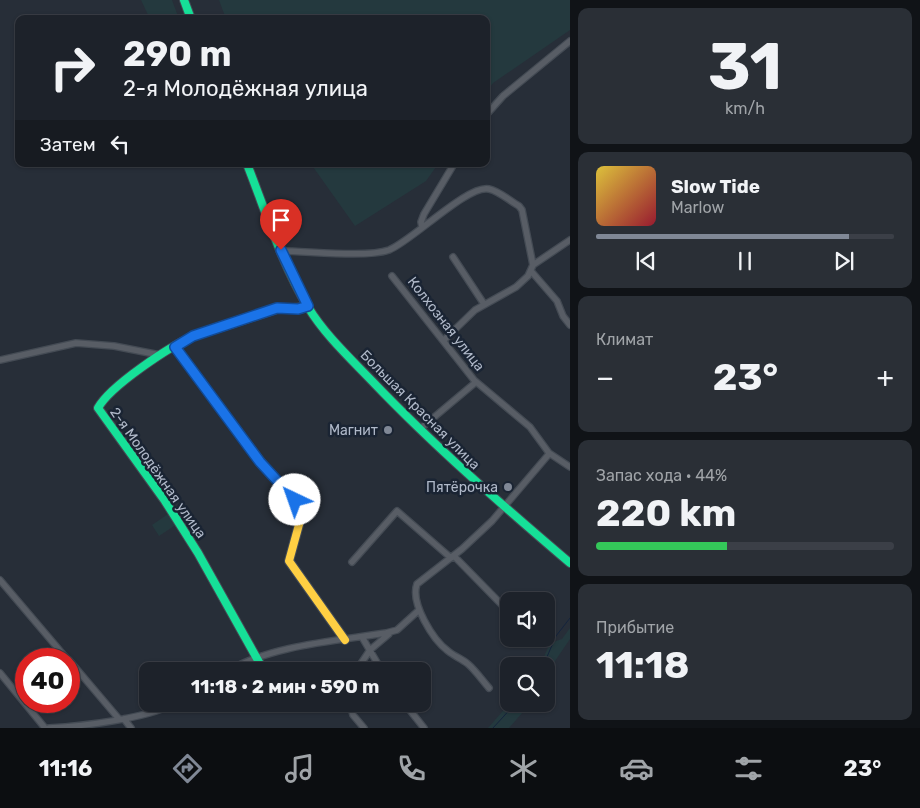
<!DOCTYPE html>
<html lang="ru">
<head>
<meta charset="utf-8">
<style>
	:root { --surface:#1d222a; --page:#2a2f36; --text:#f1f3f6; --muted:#a0a4a8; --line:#3b3f47; --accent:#808896 }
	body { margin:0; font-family:Rubik,sans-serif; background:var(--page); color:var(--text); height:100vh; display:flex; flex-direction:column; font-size:19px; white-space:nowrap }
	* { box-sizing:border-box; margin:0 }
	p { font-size:16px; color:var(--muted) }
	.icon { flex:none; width:28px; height:28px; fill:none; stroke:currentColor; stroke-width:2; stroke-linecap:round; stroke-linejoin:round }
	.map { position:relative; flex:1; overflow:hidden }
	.details { display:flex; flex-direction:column; gap:8px; padding:8px; background:#101317; width:350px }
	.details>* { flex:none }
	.banner { position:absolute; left:15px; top:15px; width:475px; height:152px; border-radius:10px; box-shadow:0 1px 4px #0004,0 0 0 1px var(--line); background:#1d222a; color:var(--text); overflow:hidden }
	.tools { position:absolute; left:500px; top:592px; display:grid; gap:10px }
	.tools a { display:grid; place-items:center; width:55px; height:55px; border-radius:10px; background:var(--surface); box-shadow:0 1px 4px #0004,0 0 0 1px var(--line); font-size:25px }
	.speed { position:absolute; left:15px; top:648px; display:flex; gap:10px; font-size:25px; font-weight:700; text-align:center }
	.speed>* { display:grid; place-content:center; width:65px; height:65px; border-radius:50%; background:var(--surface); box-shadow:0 1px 4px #0004,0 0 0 1px var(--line); line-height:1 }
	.speed .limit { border:8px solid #d22; background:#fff; color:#111 }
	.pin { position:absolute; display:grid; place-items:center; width:42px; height:42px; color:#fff; margin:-51px -21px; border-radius:50% 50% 50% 0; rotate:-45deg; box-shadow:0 0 5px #0007 }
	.pin .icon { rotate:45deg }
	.me { position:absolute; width:55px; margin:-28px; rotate:318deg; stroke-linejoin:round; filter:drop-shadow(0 0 4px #0008) }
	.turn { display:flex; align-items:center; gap:18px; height:105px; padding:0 25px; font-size:22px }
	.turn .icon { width:65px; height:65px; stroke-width:2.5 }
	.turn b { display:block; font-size:35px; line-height:42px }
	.then { display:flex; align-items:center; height:48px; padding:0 25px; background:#0003; gap:10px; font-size:19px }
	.big { font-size:38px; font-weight:700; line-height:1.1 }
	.details .card { flex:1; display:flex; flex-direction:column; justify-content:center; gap:8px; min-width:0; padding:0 18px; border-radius:10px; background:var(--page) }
	.details .dial { align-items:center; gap:0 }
	.dial b { font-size:65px; line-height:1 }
	.song { display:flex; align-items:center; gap:15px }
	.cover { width:60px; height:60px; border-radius:8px; background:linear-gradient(135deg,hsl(50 70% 55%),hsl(350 70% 35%)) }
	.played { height:5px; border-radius:2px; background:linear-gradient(90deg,var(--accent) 85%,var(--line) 85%) }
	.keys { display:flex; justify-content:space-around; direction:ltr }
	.heat { display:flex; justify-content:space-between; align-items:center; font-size:28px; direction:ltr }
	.charge { height:8px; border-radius:4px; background:linear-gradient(90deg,#34c759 44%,var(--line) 0) }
	.trip { position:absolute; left:139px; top:662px; width:292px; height:50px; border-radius:10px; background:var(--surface); box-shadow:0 1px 4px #0004,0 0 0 1px var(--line); font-weight:700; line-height:50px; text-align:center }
	.menu { display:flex; height:80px; justify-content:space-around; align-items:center; background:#0c0e11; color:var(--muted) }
	.menu .icon { width:35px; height:35px }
	.menu .selected { color:var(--accent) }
	.menu b { font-size:22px; color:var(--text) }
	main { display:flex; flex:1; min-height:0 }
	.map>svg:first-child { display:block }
	.green { fill:#24393e }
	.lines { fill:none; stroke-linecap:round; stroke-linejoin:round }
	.stream { stroke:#15243d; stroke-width:1 }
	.street-casing { stroke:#444b54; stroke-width:8 }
	.fast-casing { stroke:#444b54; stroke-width:10 }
	.slow-casing { stroke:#444b54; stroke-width:10 }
	.street { stroke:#585d65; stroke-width:5.5 }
	.fast { stroke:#16e098; stroke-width:8 }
	.slow { stroke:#ffcf43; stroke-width:8 }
	.route-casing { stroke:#114b97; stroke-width:12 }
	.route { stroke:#1a73e8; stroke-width:9 }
	.poi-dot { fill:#808896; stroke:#1a2433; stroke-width:2 }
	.labels { text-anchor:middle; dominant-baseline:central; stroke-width:5; stroke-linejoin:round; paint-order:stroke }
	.street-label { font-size:14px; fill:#b0b9c9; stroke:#1a2433 }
	.poi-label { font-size:14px; fill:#b0b9c9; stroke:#1a2433; text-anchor:end }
</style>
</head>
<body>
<main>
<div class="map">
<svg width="570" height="728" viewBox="0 0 570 728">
	<rect width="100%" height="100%" fill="#272e38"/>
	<!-- green -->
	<path class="green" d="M141 0H172L179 19H150Z
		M219 0H570V30L493 83 486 93V19H226Z
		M311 164H438L426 181 355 226Z
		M168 514 175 523 174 526 159 536 152 525Z
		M570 628V639L555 661 546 681V666H540L550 643 562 639Z
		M509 704H530L509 728H488Z"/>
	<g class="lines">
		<!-- stream -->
		<path class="stream" d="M543 666 556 636 570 618
			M493 728 515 704"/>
		<defs>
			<path id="street" d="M486 115 503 96 570 41
				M422 227 421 222 424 214 454 164
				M281 251C308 251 366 258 389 250 412 241 468 184 489 189 499 191 510 201 519 206L522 210 533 265
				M453 257 484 304
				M531 271 557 301 563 316 570 325
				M392 276 474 380 530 427 549 453 570 467
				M444 340 475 310 516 287 528 276 533 265 570 240
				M0 360 76 343 114 346 160 355
				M420 429 476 382
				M454 556 502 605 509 616
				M352 562 397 511 451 558
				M0 580 67 659
				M362 637 382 671
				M525 639 528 642
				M69 660 119 719
				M228 671C272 645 336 641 386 633L397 630 418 611
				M356 671 370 650 389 634
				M0 673 45 728
				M489 688C482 680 476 671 468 664 462 659 454 656 448 651 433 640 410 603 417 584L462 549 492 521 549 454
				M350 704 353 715 364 728
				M405 704 424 728
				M124 719 131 728
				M49 728C84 726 143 719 174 704"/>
			<path id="fast" d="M184 0 191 19
				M247 164C266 212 281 262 308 307 325 335 350 358 372 381 434 446 502 505 570 563
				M231 324C219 328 206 331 194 336 170 346 110 386 98 408L165 501 198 553 264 671"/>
			<path id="slow" d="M231 324 277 309 308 307
				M175 347 260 461 303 510 289 561 345 640"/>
		</defs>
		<!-- street casing -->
		<use href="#street" class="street-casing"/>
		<!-- fast casing -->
		<use href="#fast" class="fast-casing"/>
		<!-- slow casing -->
		<use href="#slow" class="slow-casing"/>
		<!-- street -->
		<use href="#street" class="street"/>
		<!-- fast -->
		<use href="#fast" class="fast"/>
		<!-- slow -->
		<use href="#slow" class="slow"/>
	</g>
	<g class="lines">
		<defs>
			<path id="route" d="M281 250 308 306 298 309 277 308 193 336 175 347 260 462 295 500"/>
		</defs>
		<!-- route casing -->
		<use href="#route" class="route-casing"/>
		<!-- route -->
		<use href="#route" class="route"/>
	</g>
	<!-- markers -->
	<g class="poi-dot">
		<circle cx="388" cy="430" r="5"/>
		<circle cx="508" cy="487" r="5"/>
	</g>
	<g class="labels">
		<!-- street labels -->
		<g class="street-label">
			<text transform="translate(446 324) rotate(52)">Колхозная улица</text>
			<text transform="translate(420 410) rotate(45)">Большая Красная улица</text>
			<text transform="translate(158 473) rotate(55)">2-я Молодёжная улица</text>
		</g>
		<!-- poi labels -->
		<g class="poi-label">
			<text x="378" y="430">Магнит</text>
			<text x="498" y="487">Пятёрочка</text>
		</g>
	</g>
</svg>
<div class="tools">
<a><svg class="icon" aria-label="sound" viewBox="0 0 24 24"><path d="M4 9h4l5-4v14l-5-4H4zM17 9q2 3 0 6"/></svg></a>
<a><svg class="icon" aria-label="search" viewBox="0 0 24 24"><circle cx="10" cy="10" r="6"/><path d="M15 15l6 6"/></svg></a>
</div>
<div class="speed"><div class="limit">40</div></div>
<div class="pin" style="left:281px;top:250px;background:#d93025"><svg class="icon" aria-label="arrive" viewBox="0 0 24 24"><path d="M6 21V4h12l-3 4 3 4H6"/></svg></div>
<svg class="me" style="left:295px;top:500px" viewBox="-20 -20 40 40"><circle r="19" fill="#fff"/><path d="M0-13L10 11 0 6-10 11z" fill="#1a73e8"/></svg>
<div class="trip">11:18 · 2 мин · 590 m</div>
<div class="banner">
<div class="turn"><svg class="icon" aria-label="right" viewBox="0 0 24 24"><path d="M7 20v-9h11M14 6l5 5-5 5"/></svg><div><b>290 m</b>2-я Молодёжная улица</div></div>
<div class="then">Затем<svg class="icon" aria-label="left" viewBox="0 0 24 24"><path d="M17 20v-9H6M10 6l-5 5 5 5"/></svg></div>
</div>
</div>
<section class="details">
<div class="card dial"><b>31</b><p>km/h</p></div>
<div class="card">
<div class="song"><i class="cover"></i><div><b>Slow Tide</b><p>Marlow</p></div></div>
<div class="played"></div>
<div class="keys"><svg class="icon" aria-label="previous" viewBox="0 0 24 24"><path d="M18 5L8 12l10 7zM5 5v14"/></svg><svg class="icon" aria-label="pause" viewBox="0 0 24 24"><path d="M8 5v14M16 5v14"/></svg><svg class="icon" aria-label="next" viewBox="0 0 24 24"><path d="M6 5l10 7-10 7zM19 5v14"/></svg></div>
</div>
<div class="card"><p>Климат</p>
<div class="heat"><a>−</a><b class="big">23°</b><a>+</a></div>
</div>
<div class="card"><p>Запас хода · 44%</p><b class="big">220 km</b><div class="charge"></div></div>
<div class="card"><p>Прибытие</p><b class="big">11:18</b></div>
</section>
</main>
<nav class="menu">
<b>11:16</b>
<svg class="icon selected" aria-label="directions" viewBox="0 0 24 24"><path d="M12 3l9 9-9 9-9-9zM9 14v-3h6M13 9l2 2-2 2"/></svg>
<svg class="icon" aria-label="music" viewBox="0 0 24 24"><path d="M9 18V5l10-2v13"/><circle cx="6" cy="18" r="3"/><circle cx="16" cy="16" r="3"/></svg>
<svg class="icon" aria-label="phone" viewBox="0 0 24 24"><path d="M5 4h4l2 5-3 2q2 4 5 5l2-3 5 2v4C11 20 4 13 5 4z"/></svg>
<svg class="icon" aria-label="climate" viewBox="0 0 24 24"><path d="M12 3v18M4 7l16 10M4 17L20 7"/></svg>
<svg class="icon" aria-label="car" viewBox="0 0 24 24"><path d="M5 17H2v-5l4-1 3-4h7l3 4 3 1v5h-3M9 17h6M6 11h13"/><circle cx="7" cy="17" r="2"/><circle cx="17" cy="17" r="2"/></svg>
<svg class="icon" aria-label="filters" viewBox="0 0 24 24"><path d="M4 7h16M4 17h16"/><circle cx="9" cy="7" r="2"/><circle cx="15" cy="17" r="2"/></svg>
<b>23°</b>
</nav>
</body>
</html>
